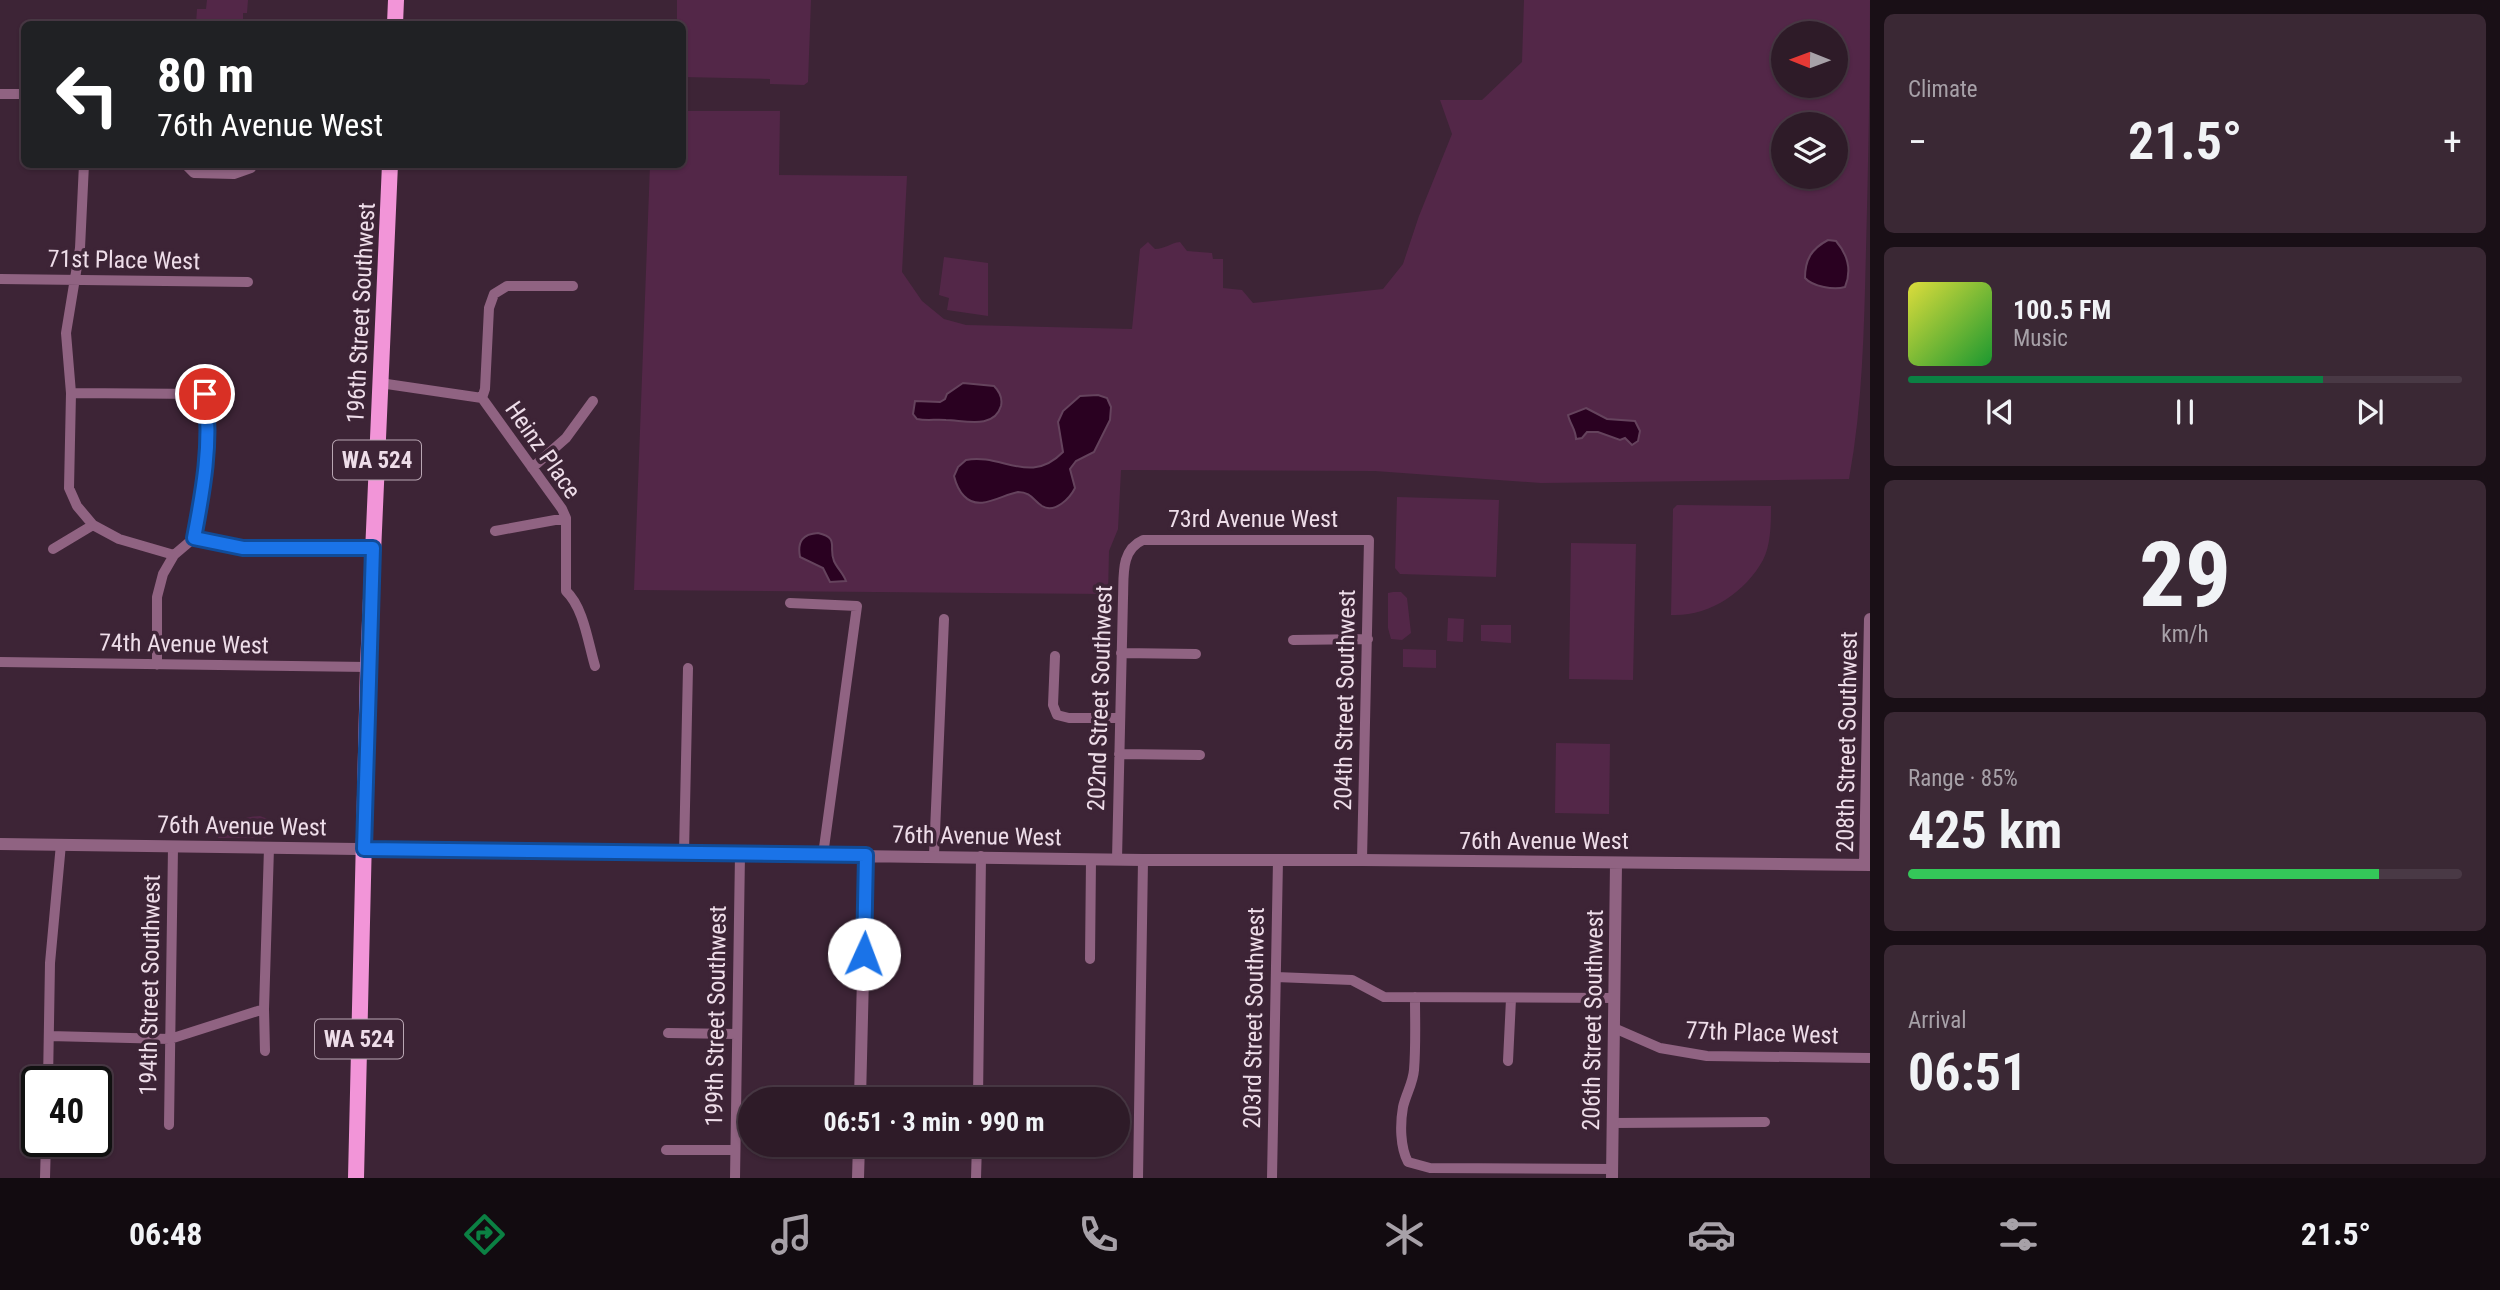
<!DOCTYPE html>
<html lang="en">
<head>
<meta charset="utf-8">
<style>
	:root { --surface:#2e1b28; --page:#3a2834; --text:#f1f3f6; --muted:#a7a1a8; --line:#493945; --accent:#0b8043 }
	body { margin:0; font-family:"Roboto Condensed",sans-serif; background:var(--page); color:var(--text); height:100vh; display:flex; flex-direction:column; font-size:26px; white-space:nowrap }
	* { box-sizing:border-box; margin:0 }
	p { font-size:23px; color:var(--muted) }
	.icon { flex:none; width:38px; height:38px; fill:none; stroke:currentColor; stroke-width:2; stroke-linecap:round; stroke-linejoin:round }
	.map { position:relative; flex:1; overflow:hidden }
	.details { display:flex; flex-direction:column; gap:14px; padding:14px; background:#190f16; width:630px }
	.details>* { flex:none }
	.top-card { position:absolute; left:21px; top:21px; width:665px; height:147px; border-radius:10px; box-shadow:0 2px 5px #0004,0 0 0 2px var(--line); background:#202124; color:#fff; overflow:hidden }
	.needle { width:46px; rotate:271deg }
	.tools { position:absolute; left:1771px; top:21px; display:grid; gap:14px }
	.tools a { display:grid; place-items:center; width:77px; height:77px; border-radius:50%; background:var(--surface); box-shadow:0 2px 5px #0004,0 0 0 2px var(--line); font-size:35px }
	.speed { position:absolute; left:21px; top:1066px; display:flex; gap:14px; font-size:35px; font-weight:700; text-align:center }
	.speed>* { display:grid; place-content:center; width:91px; height:91px; border-radius:50%; background:var(--surface); box-shadow:0 2px 5px #0004,0 0 0 2px var(--line); line-height:1 }
	.speed .limit { border:4px solid #111; border-radius:10px; background:#fff; color:#111 }
	.pin { position:absolute; display:grid; place-items:center; width:60px; height:60px; color:#fff; margin:-30px; border:4px solid #fff; border-radius:50%; box-shadow:0 2px 7px #0007 }
	.me { position:absolute; width:77px; margin:-38px; rotate:2deg; stroke-linejoin:round; filter:drop-shadow(0 0 5px #0008) }
	.turn { display:flex; align-items:center; gap:24px; height:147px; padding:0 21px; font-size:32px }
	.turn .icon { width:91px; height:91px; stroke-width:2.5 }
	.turn b { display:block; font-size:49px; line-height:60px }
	.big { font-size:52px; font-weight:700; line-height:1.1 }
	.details .tile { flex:1; display:flex; flex-direction:column; justify-content:center; gap:10px; min-width:0; padding:0 24px; border-radius:10px; background:var(--page) }
	.details .dial { align-items:center; gap:0 }
	.dial b { font-size:91px; line-height:1 }
	.song { display:flex; align-items:center; gap:21px }
	.cover { width:84px; height:84px; border-radius:10px; background:linear-gradient(135deg,hsl(60 70% 55%),hsl(130 70% 35%)) }
	.played { height:7px; border-radius:4px; background:linear-gradient(90deg,var(--accent) 75%,var(--line) 75%) }
	.keys { display:flex; justify-content:space-around; direction:ltr }
	.heat { display:flex; justify-content:space-between; align-items:center; font-size:38px; direction:ltr }
	.charge { height:10px; border-radius:5px; background:linear-gradient(90deg,#34c759 85%,var(--line) 0) }
	.trip { position:absolute; left:738px; top:1087px; width:392px; height:70px; border-radius:35px; background:var(--surface); box-shadow:0 2px 5px #0004,0 0 0 2px var(--line); font-weight:700; line-height:70px; text-align:center }
	.tab-bar { display:flex; height:112px; justify-content:space-around; align-items:center; background:#120b10; color:var(--muted) }
	.tab-bar .icon { width:49px; height:49px }
	.tab-bar .current { color:var(--accent) }
	.tab-bar b { font-size:32px; color:var(--text) }
	main { display:flex; flex:1; min-height:0 }
	.map>svg:first-child { display:block }
	.green { fill:#532748; fill-rule:evenodd }
	.water { fill:#2a0121; stroke:#65435d; stroke-width:2 }
	.lines { fill:none; stroke-linecap:round; stroke-linejoin:round }
	.minor { stroke:#906382; stroke-width:10 }
	.tertiary { stroke:#906382; stroke-width:12 }
	.primary { stroke:#f295d8; stroke-width:16 }
	.route-casing { stroke:#114b97; stroke-width:18 }
	.route { stroke:#1a73e8; stroke-width:12 }
	.labels { text-anchor:middle; dominant-baseline:central; stroke-width:7; stroke-linejoin:round; paint-order:stroke }
	.shield { fill:#3d2436; stroke:#b9a6b3; stroke-width:2 }
	.shield-label { font-size:23px; font-weight:bold; fill:#eedde9 }
	.street-label { font-size:24px; fill:#eedde9; stroke:#3d2436 }
</style>
</head>
<body>
<main>
<div class="map">
<svg width="1870" height="1178" viewBox="0 0 1870 1178">
	<rect width="100%" height="100%" fill="#3d2436"/>
	<!-- green -->
	<path class="green" d="M207 0H248L247 13H243V24H196L197 9H206Z
		M677 0H811L808 82 804 85 770 84V79L683 77 682 24H677Z
		M1524 0H1870C1870 84 1868 167 1866 250 1864 327 1863 403 1849 479L1541 483 1375 471 1121 470 1118 529 1109 551 1108 594 634 590 650 165 682 164 683 111H780L779 175 907 176 902 272 922 301 944 319 966 325 1132 329 1140 249 1148 242 1155 249C1165 249 1170 243 1180 242L1187 251 1212 253 1213 259H1223V288L1242 290 1253 303 1383 289 1403 264 1419 216 1452 134 1440 100H1482L1522 62ZM1783 33H1836V86H1783ZM1783 124H1836V177H1783Z
		M944 257 988 263V316L947 310 949 298 939 295Z
		M1397 497 1499 500 1496 577 1400 574 1395 568Z
		M1677 505 1771 506C1771 523 1771 545 1763 560 1745 593 1708 617 1671 615L1673 509Z
		M1571 543 1636 544 1633 680 1569 679Z
		M1393 592H1401L1407 598 1411 633 1402 640 1391 639 1388 628V593Z
		M1448 618 1464 619 1463 642 1447 641Z
		M1481 625H1511V643L1481 641Z
		M1403 649 1436 650V668L1403 667Z
		M1556 743 1610 744 1609 814 1555 813Z
		M260 816 268 819V838H218C225 822 244 817 260 816Z"/>
	<!-- water -->
	<path class="water" d="M1828 240 1836 241C1848 255 1852 270 1845 287 1834 290 1813 287 1805 278 1805 260 1811 249 1828 240Z
		M963 383 994 386C999 391 1003 397 1001 406 994 430 963 420 946 420 936 419 927 421 917 419L913 414 915 401 940 402 945 399 947 394Z
		M1098 395 1107 398 1111 407 1110 420 1094 452 1076 461 1070 469 1075 488C1070 498 1055 514 1042 506 1033 500 1031 492 1018 492 1001 495 979 512 964 496 958 490 956 484 954 476L958 467 966 460C1002 453 1030 486 1063 452L1058 422 1063 411 1080 396Z
		M1586 408 1607 419 1635 421 1640 431 1638 441 1632 445 1625 438 1620 440 1598 432H1587L1582 438 1576 439C1576 430 1570 424 1568 415Z
		M818 533C840 538 828 547 834 561 837 568 843 573 846 581L830 582 823 568 800 557C797 541 803 534 818 533Z"/>
	<g class="lines">
		<!-- minor -->
		<path class="minor" d="M0 94H24
			M84 164 80 248 66 333 71 393 69 488 77 506 93 525 119 539 174 555 194 538 243 548H373
			M185 164 194 173 234 174 251 168
			M0 279 248 282
			M380 383 482 398 562 509 566 518V591C584 608 588 643 595 666
			M71 393 205 394C212 442 203 491 194 538
			M482 398 485 389 489 308 494 294 507 286H573
			M532 468 566 438 593 401
			M495 531 566 518
			M53 549 93 525
			M790 603 857 606 823 855
			M1293 640 1368 639
			M1121 653 1196 654
			M1055 656 1053 705 1057 715 1069 718H1120
			M0 662 368 667
			M157 665V597L163 574 174 555
			M1119 754 1200 755
			M684 853 688 668
			M934 855 944 619
			M1117 859 1123 598C1124 577 1120 550 1143 540H1369L1362 860
			M1090 959 1091 859
			M1276 977 1352 980 1384 997 1614 998
			M1415 997C1415 1021 1416 1046 1414 1070 1413 1083 1406 1094 1403 1107 1400 1124 1400 1147 1408 1162L1430 1168 1612 1169
			M1614 1028 1660 1048 1707 1056 1870 1058
			M668 1033 737 1034
			M49 1036 170 1039 264 1009
			M265 1051 264 1009 269 848
			M1508 1061 1511 999
			M48 1082 50 963 61 844
			M978 1099 981 856
			M1613 1123 1765 1122
			M169 1125 173 847
			M666 1150H735
			M45 1178 46 1141
			M735 1178 740 854
			M976 1178 977 1144
			M1138 1178 1143 860
			M1272 1178 1278 860"/>
		<!-- tertiary -->
		<path class="tertiary" d="M0 844 1143 860H1362L1870 865
			M1865 865 1870 619
			M860 1099 866 855
			M858 1178 859 1144
			M1612 1178 1616 863"/>
		<!-- primary -->
		<path class="primary" d="M395 24 396 0
			M356 1178 368 667 390 164"/>
	</g>
	<g class="lines">
		<defs>
			<path id="route" d="M205 394C212 442 203 491 194 538L243 548H373L364 849 866 855 864 954"/>
		</defs>
		<!-- route casing -->
		<use href="#route" class="route-casing"/>
		<!-- route -->
		<use href="#route" class="route"/>
	</g>
	<g class="labels">
		<!-- shield labels -->
		<g class="shield">
			<rect x="333" y="440.5" width="88" height="39" rx="5"/>
			<rect x="315" y="1019.5" width="88" height="39" rx="5"/>
		</g>
		<g class="shield-label">
			<text x="377" y="460">WA 524</text>
			<text x="359" y="1039">WA 524</text>
		</g>
		<!-- street labels -->
		<g class="street-label">
			<text transform="translate(124 260) rotate(1)">71st Place West</text>
			<text transform="translate(361 313) rotate(-87)">196th Street Southwest</text>
			<text transform="translate(543 450) rotate(55)">Heinz Place</text>
			<text x="1253" y="519">73rd Avenue West</text>
			<text transform="translate(184 644) rotate(1)">74th Avenue West</text>
			<text transform="translate(1100 698) rotate(-88)">202nd Street Southwest</text>
			<text transform="translate(1345 700) rotate(-89)">204th Street Southwest</text>
			<text transform="translate(1847 742) rotate(-89)">208th Street Southwest</text>
			<text transform="translate(242 826) rotate(1)">76th Avenue West</text>
			<text transform="translate(977 836) rotate(1)">76th Avenue West</text>
			<text x="1544" y="841">76th Avenue West</text>
			<text transform="translate(150 985) rotate(-89)">194th Street Southwest</text>
			<text transform="translate(716 1016) rotate(-89)">199th Street Southwest</text>
			<text transform="translate(1254 1018) rotate(-89)">203rd Street Southwest</text>
			<text transform="translate(1593 1020) rotate(-89)">206th Street Southwest</text>
			<text transform="translate(1762 1033) rotate(2)">77th Place West</text>
		</g>
	</g>
</svg>
<div class="tools">
<a><svg class="needle" viewBox="-14 -14 28 28"><path d="M0-13l5 13h-10z" fill="#e53935"/><path d="M0 13l5-13h-10z" fill="#a7a1a8"/></svg></a>
<a><svg class="icon" aria-label="layers" viewBox="0 0 24 24"><path d="M12 4l9 5-9 5-9-5zM3 14l9 5 9-5"/></svg></a>
</div>
<div class="speed"><div class="limit">40</div></div>
<div class="pin" style="left:205px;top:394px;background:#d93025"><svg class="icon" aria-label="arrive" viewBox="0 0 24 24"><path d="M6 21V4h12l-3 4 3 4H6"/></svg></div>
<svg class="me" style="left:864px;top:954px" viewBox="-20 -20 40 40"><circle r="19" fill="#fff"/><path d="M0-13L10 11 0 6-10 11z" fill="#1a73e8"/></svg>
<div class="trip">06:51 · 3 min · 990 m</div>
<div class="top-card">
<div class="turn"><svg class="icon" aria-label="left" viewBox="0 0 24 24"><path d="M17 20v-9H6M10 6l-5 5 5 5"/></svg><div><b>80 m</b>76th Avenue West</div></div>
</div>
</div>
<section class="details">
<div class="tile"><p>Climate</p>
<div class="heat"><a>−</a><b class="big">21.5°</b><a>+</a></div>
</div>
<div class="tile">
<div class="song"><i class="cover"></i><div><b>100.5 FM</b><p>Music</p></div></div>
<div class="played"></div>
<div class="keys"><svg class="icon" aria-label="previous" viewBox="0 0 24 24"><path d="M18 5L8 12l10 7zM5 5v14"/></svg><svg class="icon" aria-label="pause" viewBox="0 0 24 24"><path d="M8 5v14M16 5v14"/></svg><svg class="icon" aria-label="next" viewBox="0 0 24 24"><path d="M6 5l10 7-10 7zM19 5v14"/></svg></div>
</div>
<div class="tile dial"><b>29</b><p>km/h</p></div>
<div class="tile"><p>Range · 85%</p><b class="big">425 km</b><div class="charge"></div></div>
<div class="tile"><p>Arrival</p><b class="big">06:51</b></div>
</section>
</main>
<nav class="tab-bar">
<b>06:48</b>
<svg class="icon current" aria-label="directions" viewBox="0 0 24 24"><path d="M12 3l9 9-9 9-9-9zM9 14v-3h6M13 9l2 2-2 2"/></svg>
<svg class="icon" aria-label="music" viewBox="0 0 24 24"><path d="M9 18V5l10-2v13"/><circle cx="6" cy="18" r="3"/><circle cx="16" cy="16" r="3"/></svg>
<svg class="icon" aria-label="phone" viewBox="0 0 24 24"><path d="M5 4h4l2 5-3 2q2 4 5 5l2-3 5 2v4C11 20 4 13 5 4z"/></svg>
<svg class="icon" aria-label="climate" viewBox="0 0 24 24"><path d="M12 3v18M4 7l16 10M4 17L20 7"/></svg>
<svg class="icon" aria-label="car" viewBox="0 0 24 24"><path d="M5 17H2v-5l4-1 3-4h7l3 4 3 1v5h-3M9 17h6M6 11h13"/><circle cx="7" cy="17" r="2"/><circle cx="17" cy="17" r="2"/></svg>
<svg class="icon" aria-label="filters" viewBox="0 0 24 24"><path d="M4 7h16M4 17h16"/><circle cx="9" cy="7" r="2"/><circle cx="15" cy="17" r="2"/></svg>
<b>21.5°</b>
</nav>
</body>
</html>
